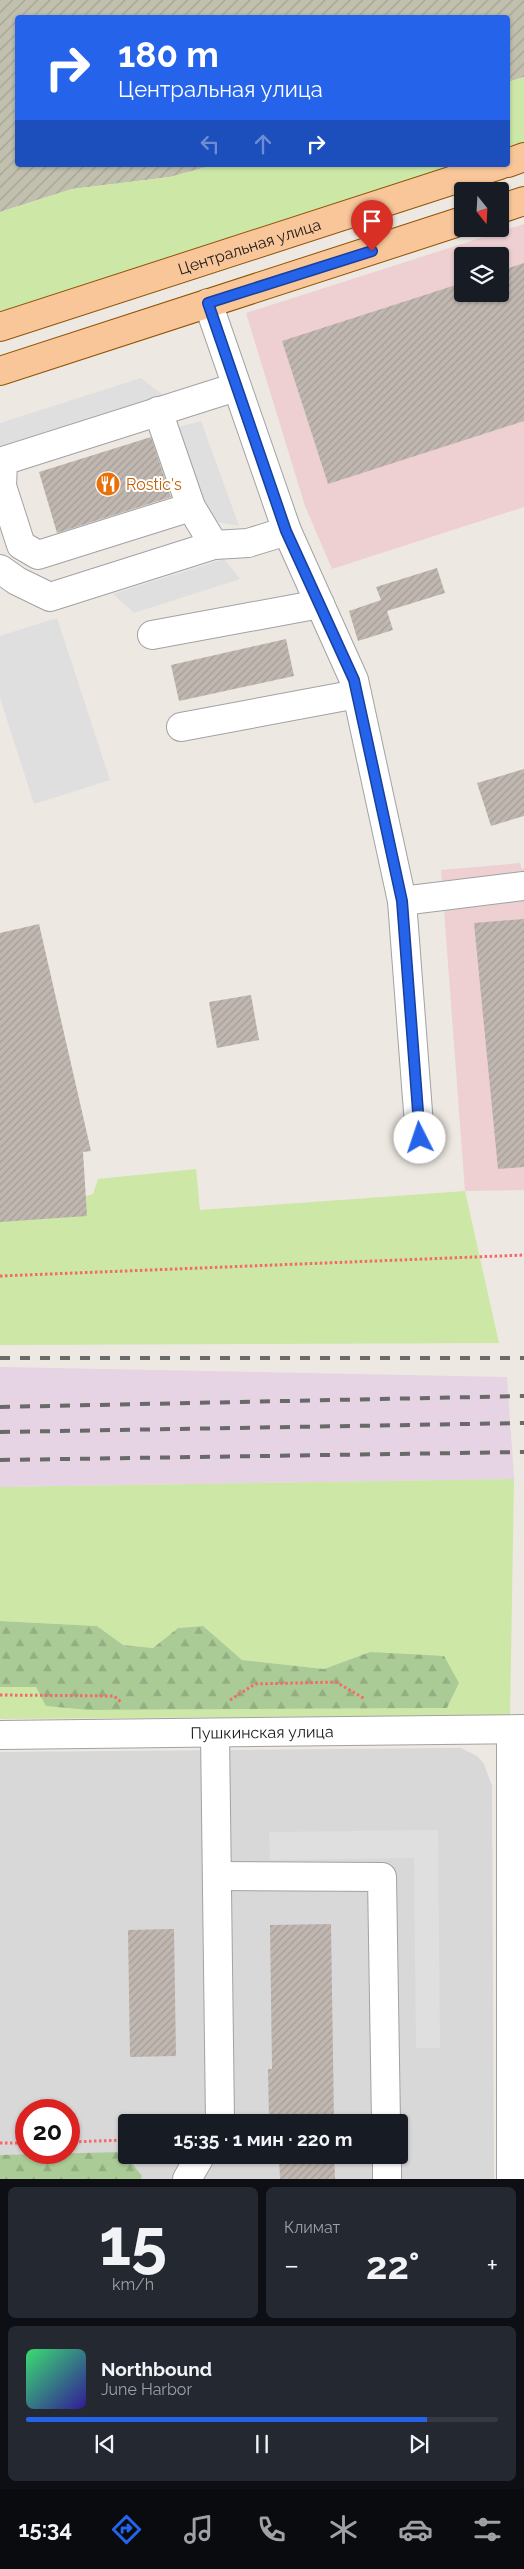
<!DOCTYPE html>
<html lang="ru">
<head>
<meta charset="utf-8">
<style>
	:root { --surface:#171b24; --page:#242831; --text:#f1f3f6; --muted:#9ea1a6; --line:#363941; --accent:#2563eb }
	body { margin:0; font-family:Raleway,sans-serif; background:var(--page); color:var(--text); height:100vh; display:flex; flex-direction:column; font-size:19px; white-space:nowrap }
	* { box-sizing:border-box; margin:0 }
	p { font-size:16px; color:var(--muted) }
	.icon { flex:none; width:28px; height:28px; fill:none; stroke:currentColor; stroke-width:2; stroke-linecap:round; stroke-linejoin:round }
	.map { position:relative; height:2179px; overflow:hidden }
	.side { display:flex; flex-direction:column; gap:8px; padding:8px; background:#0d0f14; flex:1 }
	.side>* { flex:none }
	.guide { position:absolute; left:15px; top:15px; width:495px; height:152px; border-radius:5px; box-shadow:0 1px 4px #0004; background:#2563eb; color:#fff; overflow:hidden }
	.needle { width:32px; rotate:162deg }
	.fabs { position:absolute; left:454px; top:182px; display:grid; gap:10px }
	.fabs a { display:grid; place-items:center; width:55px; height:55px; border-radius:5px; background:var(--surface); box-shadow:0 1px 4px #0004; font-size:25px }
	.speed { position:absolute; left:15px; top:2099px; display:flex; gap:10px; font-size:25px; font-weight:700; text-align:center }
	.speed>* { display:grid; place-content:center; width:65px; height:65px; border-radius:50%; background:var(--surface); box-shadow:0 1px 4px #0004; line-height:1 }
	.speed .limit { border:8px solid #d22; background:#fff; color:#111 }
	.pin { position:absolute; display:grid; place-items:center; width:42px; height:42px; color:#fff; margin:-51px -21px; border-radius:50% 50% 50% 0; rotate:-45deg; box-shadow:0 0 5px #0007 }
	.pin .icon { rotate:45deg }
	.me { position:absolute; width:55px; margin:-28px; rotate:356deg; stroke-linejoin:round; filter:drop-shadow(0 0 4px #0008) }
	.turn { display:flex; align-items:center; gap:18px; height:105px; padding:0 20px; font-size:22px }
	.turn .icon { width:65px; height:65px; stroke-width:2.5 }
	.turn b { display:block; font-size:35px; line-height:42px }
	.lanes { display:flex; align-items:center; height:48px; padding:0 20px; background:#0003; justify-content:center; gap:25px; direction:ltr }
	.lanes .off { opacity:.35 }
	.big { font-size:38px; font-weight:700; line-height:1.1 }
	.side .card { flex:1; display:flex; flex-direction:column; justify-content:center; gap:8px; min-width:0; padding:0 18px; border-radius:8px; background:var(--page) }
	.side .dial { align-items:center; gap:0 }
	.dial b { font-size:65px; line-height:1 }
	.song { display:flex; align-items:center; gap:15px }
	.cover { width:60px; height:60px; border-radius:8px; background:linear-gradient(135deg,hsl(140 70% 55%),hsl(250 70% 35%)) }
	.played { height:5px; border-radius:2px; background:linear-gradient(90deg,var(--accent) 85%,var(--line) 85%) }
	.keys { display:flex; justify-content:space-around; direction:ltr }
	.heat { display:flex; justify-content:space-between; align-items:center; font-size:28px; direction:ltr }
	.side .tiles { flex:1; display:grid; gap:8px; grid-template-columns:1fr 1fr }
	.card:last-child { grid-column:span 2 }
	.trip { position:absolute; left:118px; top:2114px; width:290px; height:50px; border-radius:5px; background:var(--surface); box-shadow:0 1px 4px #0004; font-weight:700; line-height:50px; text-align:center }
	.dock { display:flex; height:80px; justify-content:space-around; align-items:center; background:#090b0e; color:var(--muted) }
	.dock .icon { width:35px; height:35px }
	.dock .active { color:var(--accent) }
	.dock b { font-size:22px; color:var(--text) }
	.map>svg:first-child { display:block }
	.residential { fill:#d9d8d8; fill-rule:evenodd }
	.commercial { fill:#eed0d2; fill-rule:evenodd }
	.railway { fill:#e6d3e4 }
	.construction { fill:url(#construction-furrows) }
	.grass { fill:#cde7a7 }
	.forest { fill:url(#forest-firs) }
	.parking { fill:#dfdfdf }
	.building { fill:url(#building-hatch) }
	.lines { fill:none; stroke-linecap:round; stroke-linejoin:round }
	.minor-casing { stroke:#a2a2a2; stroke-width:30 }
	.major-casing { stroke:#8f5304; stroke-width:30 }
	.path { stroke:#f66969; stroke-width:3; stroke-dasharray:2.5 2.5; stroke-linecap:butt }
	.minor { stroke:#fff; stroke-width:28 }
	.major { stroke:#f9c69a; stroke-width:28 }
	.rail { stroke:#696969; stroke-width:4; stroke-dasharray:10 10; stroke-linecap:butt }
	.route-casing { stroke:#184099; stroke-width:12 }
	.route { stroke:#2563eb; stroke-width:9 }
	.labels { text-anchor:middle; dominant-baseline:central; stroke-width:4; stroke-linejoin:round; paint-order:stroke }
	.street-label { font-size:16px; fill:#1b1b1b; stroke:#fff }
	.food-label { font-size:16px; fill:#c56008; stroke:#fff; text-anchor:start }
</style>
</head>
<body>
<div class="map">
<svg width="524" height="2179" viewBox="0 0 524 2179">
	<defs>
		<pattern id="construction-furrows" width="10" height="10" patternUnits="userSpaceOnUse" patternTransform="scale(1.25)"><rect width="10" height="10" fill="#c1bfad"/><path d="M-1 1l2-2M0 10L10 0M9 11l2-2" fill="none" stroke="#a5a494"/></pattern>
		<pattern id="forest-firs" width="22" height="20" patternUnits="userSpaceOnUse" patternTransform="scale(1.25)"><rect width="22" height="20" fill="#abcb96"/><path d="M5 1l3.5 6h-7zM16 11l3.5 6h-7z" fill="#93ae81"/></pattern>
		<pattern id="building-hatch" width="6" height="6" patternUnits="userSpaceOnUse" patternTransform="scale(1.25)"><rect width="6" height="6" fill="#c1b7b1"/><path d="M-1 1l2-2M0 6l6-6M5 7l2-2" fill="none" stroke="#a59d98"/></pattern>
	</defs>
	<rect width="100%" height="100%" fill="#ede8e1"/>
	<!-- residential -->
	<path class="residential" d="M448 1748H461L477 1756 484 1764 492 1786 494 2179H0V1752ZM26 2110H69V2152H26ZM126 2122H399V2155H126Z"/>
	<!-- commercial -->
	<path class="commercial" d="M524 224V507L332 569 305 506 246 313ZM462 256H500V294H462Z
		M520 863 522 869 524 868V1190L465 1191 441 870Z"/>
	<!-- railway -->
	<path class="railway" d="M0 1367 507 1377 514 1479 0 1487Z"/>
	<!-- construction -->
	<path class="construction" d="M0 0H524V77L508 82V18H18V165H214L170 177 72 189 0 212Z"/>
	<!-- grass -->
	<path class="grass" d="M524 77V148L508 154V82Z
		M214 165H472L0 318V212L72 189 170 177Z
		M196 1169 200 1210 465 1191 499 1343 0 1345V1222L93 1194 98 1179Z
		M514 1479 510 1715 0 1719V1687H36L47 1706 88 1710 447 1708 459 1683 370 1652 324 1669 242 1660 202 1626 178 1628 153 1648 122 1645 97 1626 0 1621V1487Z"/>
	<!-- forest -->
	<path class="forest" d="M0 1621 97 1626 123 1645 153 1648 178 1628 203 1626 242 1660 324 1669 370 1652 444 1656 459 1683 447 1708 88 1710 46 1706 36 1687H0Z
		M123 2152 142 2176 141 2179H0V2155Z"/>
	<!-- parking -->
	<path class="parking" d="M141 378 168 399 0 451V423Z
		M201 421 239 526 208 520 175 428Z
		M224 559 240 579 134 613 113 594Z
		M57 618 110 780 34 804 0 698V636Z
		M438 1830 440 2048H416L414 1858 270 1860 269 1832Z"/>
	<!-- building -->
	<path class="building" d="M524 263V421L328 484 282 341 462 283V294H500V271Z
		M151 437 171 497 57 533 39 472Z
		M437 568 445 593 387 611 393 630 358 641 349 611 381 600 376 587Z
		M286 639 294 676 179 701 171 665Z
		M524 769V816L491 826 477 783Z
		M524 919V1167L498 1169 474 923Z
		M39 924 91 1151 83 1152 87 1216 0 1222V933Z
		M251 995 259 1040 217 1048 209 1002Z
		M331 1924 334 2122H269L268 2069H272L270 1925Z
		M174 1929 176 2056 130 2057 128 1930Z
		M269 2155H334L335 2179H280L279 2157 269 2158Z"/>
	<g class="lines">
		<defs>
			<g id="minor">
				<path d="M208 303 287 531 354 680 402 901 420 1138"/>
				<path d="M236 387 3 461 2 486 21 545 38 555 191 507 214 545 248 543 287 531"/>
				<path d="M158 411 191 507"/>
				<path d="M0 569 17 581 50 597 214 545"/>
				<path d="M152 635 320 604"/>
				<path d="M181 727 357 694"/>
				<path d="M402 901 524 886"/>
				<path d="M511 1730V2179"/>
				<path d="M215 1733 220 2122"/>
				<path id="s1" d="M0 1735 524 1729"/>
				<path d="M217 1876 382 1877 386 2122"/>
				<path d="M387 2155V2179"/>
				<path d="M187 2179 201 2155"/>
			</g>
			<g id="major">
				<path d="M508 163 524 157"/>
				<path d="M500 209 524 201"/>
				<path id="s2" d="M0 327 500 165"/>
				<path d="M0 371 462 221"/>
			</g>
		</defs>
		<!-- minor casing -->
		<use href="#minor" class="minor-casing"/>
		<!-- major casing -->
		<use href="#major" class="major-casing"/>
		<!-- path -->
		<path class="path" d="M0 1276 524 1255
			M0 1695 114 1696 122 1703
			M230 1700 255 1684 336 1682 365 1699
			M69 2142 126 2140
			M0 2143H26"/>
		<!-- minor -->
		<use href="#minor" class="minor"/>
		<!-- major -->
		<use href="#major" class="major"/>
		<!-- rail -->
		<path class="rail" d="M0 1358H524
			M0 1407 524 1396
			M0 1432 524 1423
			M0 1460 524 1452"/>
	</g>
	<g class="lines">
		<defs>
			<path id="route" d="M372 251 208 303 286 531 354 680 402 901 420 1138"/>
		</defs>
		<!-- route casing -->
		<use href="#route" class="route-casing"/>
		<!-- route -->
		<use href="#route" class="route"/>
	</g>
	<!-- icons -->
	<defs>
		<symbol id="restaurant-disc" viewBox="-11 -11 22 22"><circle r="9.5" fill="#e8710a" stroke="#fff"/><path d="M-5-6h1v4h1v-4h1v4h1v-4h1v5L-1.5 .5V6h-2V.5L-5-1ZM5-6V6H3V1.5H1.5Q1.5-4 5-6Z" fill="#fff"/></symbol>
	</defs>
	<g fill-rule="evenodd">
		<use href="#restaurant-disc" x="94" y="470" width="28" height="28"/>
	</g>
	<g class="labels">
		<!-- street labels -->
		<g class="street-label">
			<text stroke="none"><textPath href="#s2" startOffset="262">Центральная улица</textPath></text>
			<text stroke="none"><textPath href="#s1" startOffset="262">Пушкинская улица</textPath></text>
		</g>
		<!-- food labels -->
		<g class="food-label">
			<text x="126" y="484">Rostic's</text>
		</g>
	</g>
</svg>
<div class="fabs">
<a><svg class="needle" viewBox="-14 -14 28 28"><path d="M0-13l5 13h-10z" fill="#e53935"/><path d="M0 13l5-13h-10z" fill="#9ea1a6"/></svg></a>
<a><svg class="icon" aria-label="layers" viewBox="0 0 24 24"><path d="M12 4l9 5-9 5-9-5zM3 14l9 5 9-5"/></svg></a>
</div>
<div class="speed"><div class="limit">20</div></div>
<div class="pin" style="left:372px;top:251px;background:#d93025"><svg class="icon" aria-label="arrive" viewBox="0 0 24 24"><path d="M6 21V4h12l-3 4 3 4H6"/></svg></div>
<svg class="me" style="left:420px;top:1138px" viewBox="-20 -20 40 40"><circle r="19" fill="#fff"/><path d="M0-13L10 11 0 6-10 11z" fill="#2563eb"/></svg>
<div class="trip">15:35 · 1 мин · 220 m</div>
<div class="guide">
<div class="turn"><svg class="icon" aria-label="right" viewBox="0 0 24 24"><path d="M7 20v-9h11M14 6l5 5-5 5"/></svg><div><b>180 m</b>Центральная улица</div></div>
<div class="lanes"><svg class="icon off" aria-label="left" viewBox="0 0 24 24"><path d="M17 20v-9H6M10 6l-5 5 5 5"/></svg><svg class="icon off" aria-label="ahead" viewBox="0 0 24 24"><path d="M12 20V5M6 11l6-6 6 6"/></svg><svg class="icon" aria-label="right" viewBox="0 0 24 24"><path d="M7 20v-9h11M14 6l5 5-5 5"/></svg></div>
</div>
</div>
<section class="side">
<div class="tiles">
<div class="card dial"><b>15</b><p>km/h</p></div>
<div class="card"><p>Климат</p>
<div class="heat"><a>−</a><b class="big">22°</b><a>+</a></div>
</div>
<div class="card">
<div class="song"><i class="cover"></i><div><b>Northbound</b><p>June Harbor</p></div></div>
<div class="played"></div>
<div class="keys"><svg class="icon" aria-label="previous" viewBox="0 0 24 24"><path d="M18 5L8 12l10 7zM5 5v14"/></svg><svg class="icon" aria-label="pause" viewBox="0 0 24 24"><path d="M8 5v14M16 5v14"/></svg><svg class="icon" aria-label="next" viewBox="0 0 24 24"><path d="M6 5l10 7-10 7zM19 5v14"/></svg></div>
</div>
</div>
</section>
<nav class="dock">
<b>15:34</b>
<svg class="icon active" aria-label="directions" viewBox="0 0 24 24"><path d="M12 3l9 9-9 9-9-9zM9 14v-3h6M13 9l2 2-2 2"/></svg>
<svg class="icon" aria-label="music" viewBox="0 0 24 24"><path d="M9 18V5l10-2v13"/><circle cx="6" cy="18" r="3"/><circle cx="16" cy="16" r="3"/></svg>
<svg class="icon" aria-label="phone" viewBox="0 0 24 24"><path d="M5 4h4l2 5-3 2q2 4 5 5l2-3 5 2v4C11 20 4 13 5 4z"/></svg>
<svg class="icon" aria-label="climate" viewBox="0 0 24 24"><path d="M12 3v18M4 7l16 10M4 17L20 7"/></svg>
<svg class="icon" aria-label="car" viewBox="0 0 24 24"><path d="M5 17H2v-5l4-1 3-4h7l3 4 3 1v5h-3M9 17h6M6 11h13"/><circle cx="7" cy="17" r="2"/><circle cx="17" cy="17" r="2"/></svg>
<svg class="icon" aria-label="filters" viewBox="0 0 24 24"><path d="M4 7h16M4 17h16"/><circle cx="9" cy="7" r="2"/><circle cx="15" cy="17" r="2"/></svg>
</nav>
</body>
</html>
